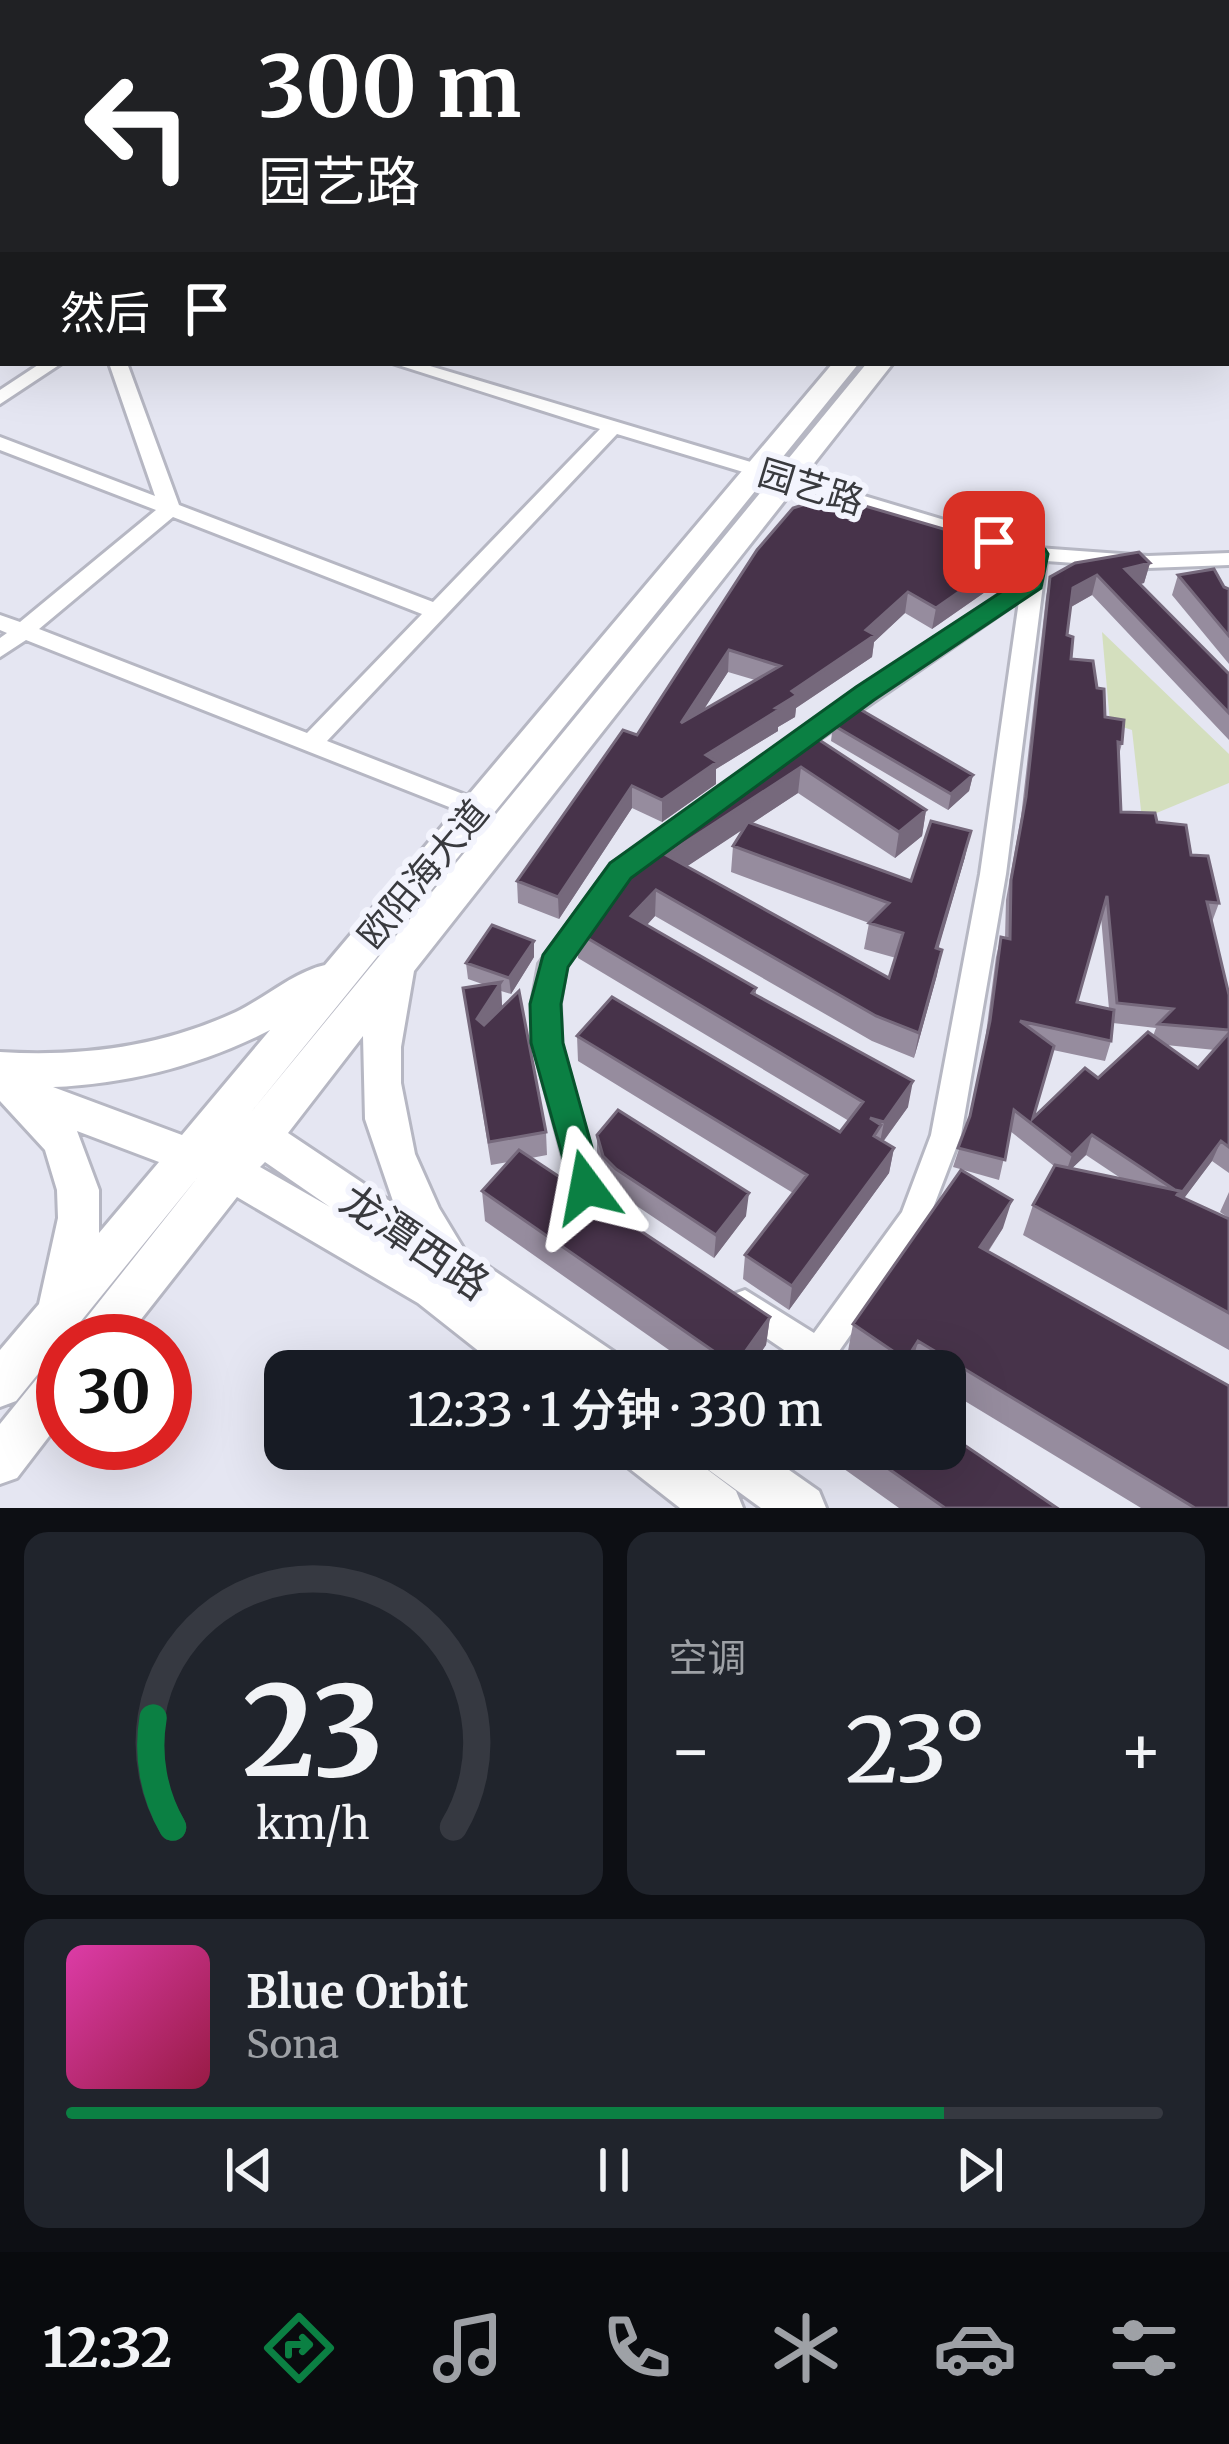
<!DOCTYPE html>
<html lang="zh">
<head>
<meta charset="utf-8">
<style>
	:root { --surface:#171b24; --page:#20242c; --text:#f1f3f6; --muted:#9ea1a6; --line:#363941; --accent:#0b8043 }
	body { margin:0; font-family:Merriweather,"Noto Sans SC",serif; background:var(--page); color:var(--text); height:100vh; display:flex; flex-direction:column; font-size:45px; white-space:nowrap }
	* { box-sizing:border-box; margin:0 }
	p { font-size:39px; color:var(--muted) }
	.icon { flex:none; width:66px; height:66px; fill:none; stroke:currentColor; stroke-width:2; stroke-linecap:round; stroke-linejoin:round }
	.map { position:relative; height:1508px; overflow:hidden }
	.details { display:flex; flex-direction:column; gap:24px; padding:24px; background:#0d0f14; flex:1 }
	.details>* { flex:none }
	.guide { position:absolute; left:0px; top:0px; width:1230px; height:366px; box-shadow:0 12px 48px #0002; background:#202124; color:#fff; overflow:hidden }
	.speed { position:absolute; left:36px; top:1314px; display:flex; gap:24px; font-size:60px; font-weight:700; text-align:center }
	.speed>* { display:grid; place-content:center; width:156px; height:156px; border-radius:50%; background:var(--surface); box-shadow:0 12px 48px #0002; line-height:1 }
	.speed .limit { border:18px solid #d22; background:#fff; color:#111 }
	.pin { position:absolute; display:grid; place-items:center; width:102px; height:102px; color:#fff; margin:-51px; border-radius:24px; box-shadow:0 6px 18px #0006 }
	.me { position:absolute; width:132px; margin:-66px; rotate:347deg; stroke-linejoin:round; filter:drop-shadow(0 0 9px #0008) }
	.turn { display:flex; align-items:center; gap:42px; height:252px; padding:0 60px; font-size:54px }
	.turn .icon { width:156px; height:156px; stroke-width:2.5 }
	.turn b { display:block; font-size:84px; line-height:102px }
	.then { display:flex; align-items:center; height:114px; padding:0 60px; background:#0003; gap:24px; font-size:45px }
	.big { font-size:90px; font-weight:600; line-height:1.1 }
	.details .widget { flex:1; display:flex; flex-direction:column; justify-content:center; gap:18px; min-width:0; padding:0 42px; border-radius:24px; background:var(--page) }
	.details .dial { align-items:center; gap:0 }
	.dial svg { height:312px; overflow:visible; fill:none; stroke:var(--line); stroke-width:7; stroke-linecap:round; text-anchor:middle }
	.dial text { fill:var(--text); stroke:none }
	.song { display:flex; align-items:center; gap:36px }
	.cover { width:144px; height:144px; border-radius:18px; background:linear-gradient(135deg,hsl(320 70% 55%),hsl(340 70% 35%)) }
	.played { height:12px; border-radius:6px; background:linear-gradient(90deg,var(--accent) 80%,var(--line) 80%) }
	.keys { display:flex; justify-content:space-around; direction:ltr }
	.heat { display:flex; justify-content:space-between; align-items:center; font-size:66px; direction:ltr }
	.details .tiles { flex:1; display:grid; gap:24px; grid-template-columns:1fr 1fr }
	.widget:last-child { grid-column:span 2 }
	.trip { position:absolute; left:264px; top:1350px; width:702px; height:120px; border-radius:24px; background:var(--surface); box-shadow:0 12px 48px #0002; font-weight:600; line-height:120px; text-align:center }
	.tabs { display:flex; height:192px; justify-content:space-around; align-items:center; background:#090b0e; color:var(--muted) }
	.tabs .icon { width:84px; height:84px }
	.tabs .on { color:var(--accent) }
	.tabs b { font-size:54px; color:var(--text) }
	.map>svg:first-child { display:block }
	.green { fill:#d4dfbe }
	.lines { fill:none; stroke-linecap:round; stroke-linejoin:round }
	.minor-casing { stroke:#b6b7c3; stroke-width:6 }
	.major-casing { stroke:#b6b7c3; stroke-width:6 }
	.minor { fill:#fff; fill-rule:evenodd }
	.major { fill:#fff; fill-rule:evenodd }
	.wall { fill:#968c9e; fill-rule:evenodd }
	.shaded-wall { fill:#76697c }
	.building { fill:#47334a; stroke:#76697c; stroke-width:3; fill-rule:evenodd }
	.route { fill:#0b8043; stroke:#07532c; stroke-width:3 }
	.labels { text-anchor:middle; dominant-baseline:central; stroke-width:12; stroke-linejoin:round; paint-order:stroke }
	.street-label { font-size:36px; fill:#393a3e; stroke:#f3f4fd }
	.near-street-label { font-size:42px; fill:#393a3e; stroke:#f3f4fd }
</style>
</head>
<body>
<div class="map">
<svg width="1229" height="1508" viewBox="0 0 1229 1508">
	<rect width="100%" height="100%" fill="#e5e6f2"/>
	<!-- green -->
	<path class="green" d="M1102 632 1229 754V783L1142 819 1132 730 1110 723Z"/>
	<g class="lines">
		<defs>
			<path id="minor" d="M214 0H238L241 3H216Z
				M402 0H414L415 3H401Z
				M476 0H488L489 3H475Z
				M537 0H549L551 3H537Z
				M609 0H633L636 3H611Z
				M0 236 3 237V247L0 246Z
				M41 363H62L0 404V390Z
				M109 363H127L179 505 433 602 600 429 392 363H420L1038 548 1148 556 1229 553V565L1148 568 1046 561 1006 874 961 1135 925 1229 825 1371H789L796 1358 734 1316 729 1305 734 1294 745 1290 814 1333 902 1212 931 1135 980 874 1019 601 795 756 787 758 775 750 1022 579 1025 557 617 434 327 741 486 803 489 809 486 815 477 818 26 640 0 657V638L7 633 0 630V615L20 622 156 510 0 450V437L155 496ZM173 517 422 614 307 733 39 629Z
				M647 842 656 844 660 851 629 878 566 967 560 1003 561 1043 599 1180 634 1211 638 1221 634 1231 623 1235C604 1228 580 1206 571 1187L533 1043 532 1003 539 964 611 864Z"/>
			<path id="major" d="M172 0H194L170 3Z
				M1137 0H1156L1135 3Z
				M3 90V102L0 103V91Z
				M1227 90 1229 91V103L1227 102Z
				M833 363H859L252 1111 867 363H893L414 971 401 1047V1083L415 1154 439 1208 465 1251 620 1356 627 1371H504L418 1303 237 1197 124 1341H74L80 1326 198 1177 16 1401 0 1407V1350L39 1304 58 1218 57 1190 45 1150 0 1101V1052C82 1057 160 1047 236 1012 265 998 294 972 325 965ZM270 1030 182 1135 53 1087C128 1084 202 1065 270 1030ZM363 1036 365 1119 394 1204 288 1133ZM77 1131 159 1162 99 1233V1190ZM265 1162 330 1207 260 1167Z
				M63 1360V1418L17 1478 0 1484V1424L47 1366Z
				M619 1449H680L736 1491 743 1508H680L625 1465Z
				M696 1449H759L819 1491 826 1508H761L702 1465Z"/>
		</defs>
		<!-- minor casing -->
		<use href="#minor" class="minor-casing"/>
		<!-- major casing -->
		<use href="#major" class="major-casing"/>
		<!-- minor -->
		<use href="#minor" class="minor"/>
		<!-- major -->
		<use href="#major" class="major"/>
	</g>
	<!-- wall -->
	<path class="wall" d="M282 0H398L399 3H283Z
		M649 0H683L684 3H663Z
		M850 0H1113L1110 3H865Z
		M0 150H3V189L0 188Z
		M1005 547 1000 568 988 590 932 629 905 613 874 642 872 657 796 708 795 717 778 727V731L716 769V784L662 822 632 808 559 919 518 903 517 881 637 735 757 550ZM728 672 755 680 703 710Z
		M1150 563 1144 583 1140 584 1229 674V740L1092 595 1071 607 1067 635 1071 659 1097 688 1105 717 1122 743 1119 755 1121 812 1157 822 1191 855 1219 903 1212 922 1229 995V1173L1212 1161 1184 1198 1229 1219V1350L1023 1235 1033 1205 1054 1166 1010 1131 999 1180 953 1167 968 1122 985 1041 996 957 1001 937 1005 938 1006 900 1021 817 1046 597 1050 577ZM1101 917 1109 1009 1077 1002ZM1113 1023 1156 1028 1153 1036 1098 1078 1033 1118 1053 1050 1105 1061 1111 1041ZM1166 1045 1215 1050 1198 1068ZM1086 1155 1122 1179 1071 1169Z
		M1178 575 1229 589V664L1172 595Z
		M833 725 973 775 969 791 948 810 831 741Z
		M804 730 926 810 922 836 895 858 798 793 752 823 911 881 965 857 938 948 937 975 914 1058 872 1041 655 916 647 925 756 988V995L908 1107 883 1142 894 1148 889 1173 789 1310 743 1279 745 1255 793 1193 578 1061 577 1036 840 1132 849 1121 578 958 577 932 614 894V881ZM743 829 733 846 731 872 869 923 864 949 896 958 889 978 687 866Z
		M534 941V957L511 994 501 991 502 1006 546 1132 547 1155 531 1158 770 1317 766 1345 748 1371H699L485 1221 482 1191 508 1162 491 1165 463 988 485 985 468 979 466 963Z
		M597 1135 746 1216 714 1258 616 1192 603 1179 597 1157Z
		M1229 1192V1218L1220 1212Z
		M1003 1228 988 1252 1229 1508H1141L945 1389V1371H916L911 1368 909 1371H877L848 1351 853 1324Z
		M816 1449H945L1057 1508H899Z"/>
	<!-- shaded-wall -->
	<path class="shaded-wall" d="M1005 547 1000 568 988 590 932 629 936 608Z
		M1150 563 1144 583 1120 589 1125 569Z
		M1097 575 1092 595 1069 608 1073 588Z
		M908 592 905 613 874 642 872 657 796 708 795 717 778 727V731L716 769V784L662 822V800L706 755 776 708 792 691 866 630Z
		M729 650 728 672 681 745V723Z
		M801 767 798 793 665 881 666 855Z
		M973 775 969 791 948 810 951 794Z
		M632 786V808L559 919 558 897Z
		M926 810 922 836 895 858 899 832Z
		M971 831 965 857 931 974 936 948Z
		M656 890 655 916 631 942V916Z
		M534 941V957L511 994 509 978Z
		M942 950 937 975 914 1058 919 1033Z
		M501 982 502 1006 479 1043 477 1019Z
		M913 1081 908 1107 879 1147 884 1122Z
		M1092 1135 1086 1155 1065 1175 1072 1155Z
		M1221 1141 1212 1161 1173 1213 1181 1194Z
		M894 1148 889 1173 789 1310 792 1286Z
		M749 1193 746 1216 714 1258 716 1235Z
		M1012 1200 1003 1228 972 1275 980 1247Z
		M770 1317 766 1345 748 1371H734L735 1366Z
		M918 1341 911 1368 909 1371H903L906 1360Z"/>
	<!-- building -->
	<path class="building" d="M337 0H385L380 3H351Z
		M494 0H519L521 3H496Z
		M572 0H591L597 3H574Z
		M728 0H840L839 3H730Z
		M947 0H1099L1096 3H963Z
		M1189 0H1229V62H1227V3H1187Z
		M812 502 865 506 1005 547 992 569 936 608 908 592 866 630 875 635 792 691 797 695 776 708 780 709 706 755 717 762 662 800 632 786 558 897 517 881 623 730 637 735 757 550 793 508ZM729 650 780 666 681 723Z
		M1139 552 1150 563 1125 569 1229 674V713L1097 575 1073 588 1067 635 1073 637 1071 659 1093 661 1097 688 1104 689 1105 717 1124 720 1122 743 1118 742 1121 812 1155 813 1157 822 1186 825 1191 855 1208 856 1219 903 1207 902 1229 995V1030L1158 1024 1173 1009 1117 1003 1107 896 1077 1002 1114 1010 1111 1041 1020 1021 1054 1046 1033 1118 1085 1068 1098 1078 1148 1032 1198 1068 1229 1033V1147L1221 1141 1181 1194 1179 1193 1180 1191 1175 1190 1092 1135 1072 1155 1014 1110 1005 1160 958 1148 970 1116 990 1021 1001 937 1010 939 1011 880 1026 797 1050 577 1075 563Z
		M1214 569 1224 587 1229 589V636L1178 575Z
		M856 707 973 775 951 794 833 725Z
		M804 730 926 810 899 832 801 767 666 855 889 978 903 933 869 923 889 903 733 846 748 822 911 881 931 821 971 831 936 948 942 950 919 1033 876 1016 656 890 631 916 756 988 752 993 913 1081 884 1122 870 1118 881 1125 874 1136 894 1148 792 1286 745 1255 807 1175 577 1036 612 997 840 1132 863 1102 577 932 622 885 614 881 633 855Z
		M492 925 534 941 509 978 466 963Z
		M501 982 477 1019 484 1025 519 991 546 1132 489 1142 463 988Z
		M618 1110 749 1193 716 1235 616 1169 603 1156 597 1135Z
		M519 1150 770 1317 735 1366 482 1191Z
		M1055 1165 1180 1191 1177 1195 1229 1219V1313L1033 1205Z
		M961 1170 1012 1200 980 1247 1229 1386V1508H1195L918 1341 906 1360 853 1324Z
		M945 1432 1057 1508H945L860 1449H945Z"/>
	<!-- route -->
	<path class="route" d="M994 535 1045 549 1048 554 1041 588 874 700 631 878 568 967 561 1004 563 1043 603 1187 598 1198 586 1202 574 1198 531 1043 530 1004 543 955 610 863 856 687 1021 579 1024 558 983 542Z"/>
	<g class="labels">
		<!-- street labels -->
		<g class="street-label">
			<text transform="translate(811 487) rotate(17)">园艺路</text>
			<text transform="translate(423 874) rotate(-50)">欧阳海大道</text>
		</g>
		<!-- near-street labels -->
		<g class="near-street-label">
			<text transform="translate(415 1242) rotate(34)">龙潭西路</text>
		</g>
	</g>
</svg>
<div class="speed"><div class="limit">30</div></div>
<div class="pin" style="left:994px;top:542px;background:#d93025"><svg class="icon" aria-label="arrive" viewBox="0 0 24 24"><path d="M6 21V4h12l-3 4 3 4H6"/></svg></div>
<svg class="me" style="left:586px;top:1187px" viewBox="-20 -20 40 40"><path d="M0-17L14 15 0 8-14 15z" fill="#0b8043" stroke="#fff" stroke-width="4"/></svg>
<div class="trip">12:33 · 1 分钟 · 330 m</div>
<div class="guide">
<div class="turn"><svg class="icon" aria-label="left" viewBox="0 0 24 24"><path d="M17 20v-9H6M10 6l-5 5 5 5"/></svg><div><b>300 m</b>园艺路</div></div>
<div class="then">然后<svg class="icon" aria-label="arrive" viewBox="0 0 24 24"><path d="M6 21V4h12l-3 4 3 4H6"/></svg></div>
</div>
</div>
<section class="details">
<div class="tiles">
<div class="widget dial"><svg viewBox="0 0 100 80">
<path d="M14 69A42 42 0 1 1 86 69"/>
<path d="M14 69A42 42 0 0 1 9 41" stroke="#0b8043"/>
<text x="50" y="56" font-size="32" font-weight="700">23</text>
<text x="50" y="72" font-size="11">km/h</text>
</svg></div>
<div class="widget"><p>空调</p>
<div class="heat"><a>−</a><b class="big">23°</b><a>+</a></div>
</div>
<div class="widget">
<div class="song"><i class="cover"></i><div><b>Blue Orbit</b><p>Sona</p></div></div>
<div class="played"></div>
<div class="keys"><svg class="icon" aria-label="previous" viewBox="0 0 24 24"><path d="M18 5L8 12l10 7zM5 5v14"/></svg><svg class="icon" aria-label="pause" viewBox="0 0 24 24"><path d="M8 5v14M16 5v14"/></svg><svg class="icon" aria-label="next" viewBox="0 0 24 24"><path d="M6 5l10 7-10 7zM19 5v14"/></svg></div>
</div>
</div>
</section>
<nav class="tabs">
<b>12:32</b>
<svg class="icon on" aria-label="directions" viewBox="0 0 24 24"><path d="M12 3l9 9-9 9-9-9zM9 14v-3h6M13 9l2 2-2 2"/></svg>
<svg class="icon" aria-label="music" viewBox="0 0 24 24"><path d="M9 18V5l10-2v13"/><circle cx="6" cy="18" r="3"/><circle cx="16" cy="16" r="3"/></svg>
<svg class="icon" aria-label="phone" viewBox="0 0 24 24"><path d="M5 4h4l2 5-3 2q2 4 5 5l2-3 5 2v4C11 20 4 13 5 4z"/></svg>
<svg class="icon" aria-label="climate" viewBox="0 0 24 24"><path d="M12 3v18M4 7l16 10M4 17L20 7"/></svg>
<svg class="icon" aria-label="car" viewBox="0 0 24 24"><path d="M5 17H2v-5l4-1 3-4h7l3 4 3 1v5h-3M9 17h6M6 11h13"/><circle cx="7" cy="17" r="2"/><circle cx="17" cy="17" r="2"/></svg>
<svg class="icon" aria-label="filters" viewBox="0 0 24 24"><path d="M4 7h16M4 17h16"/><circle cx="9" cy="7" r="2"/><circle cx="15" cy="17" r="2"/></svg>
</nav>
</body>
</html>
